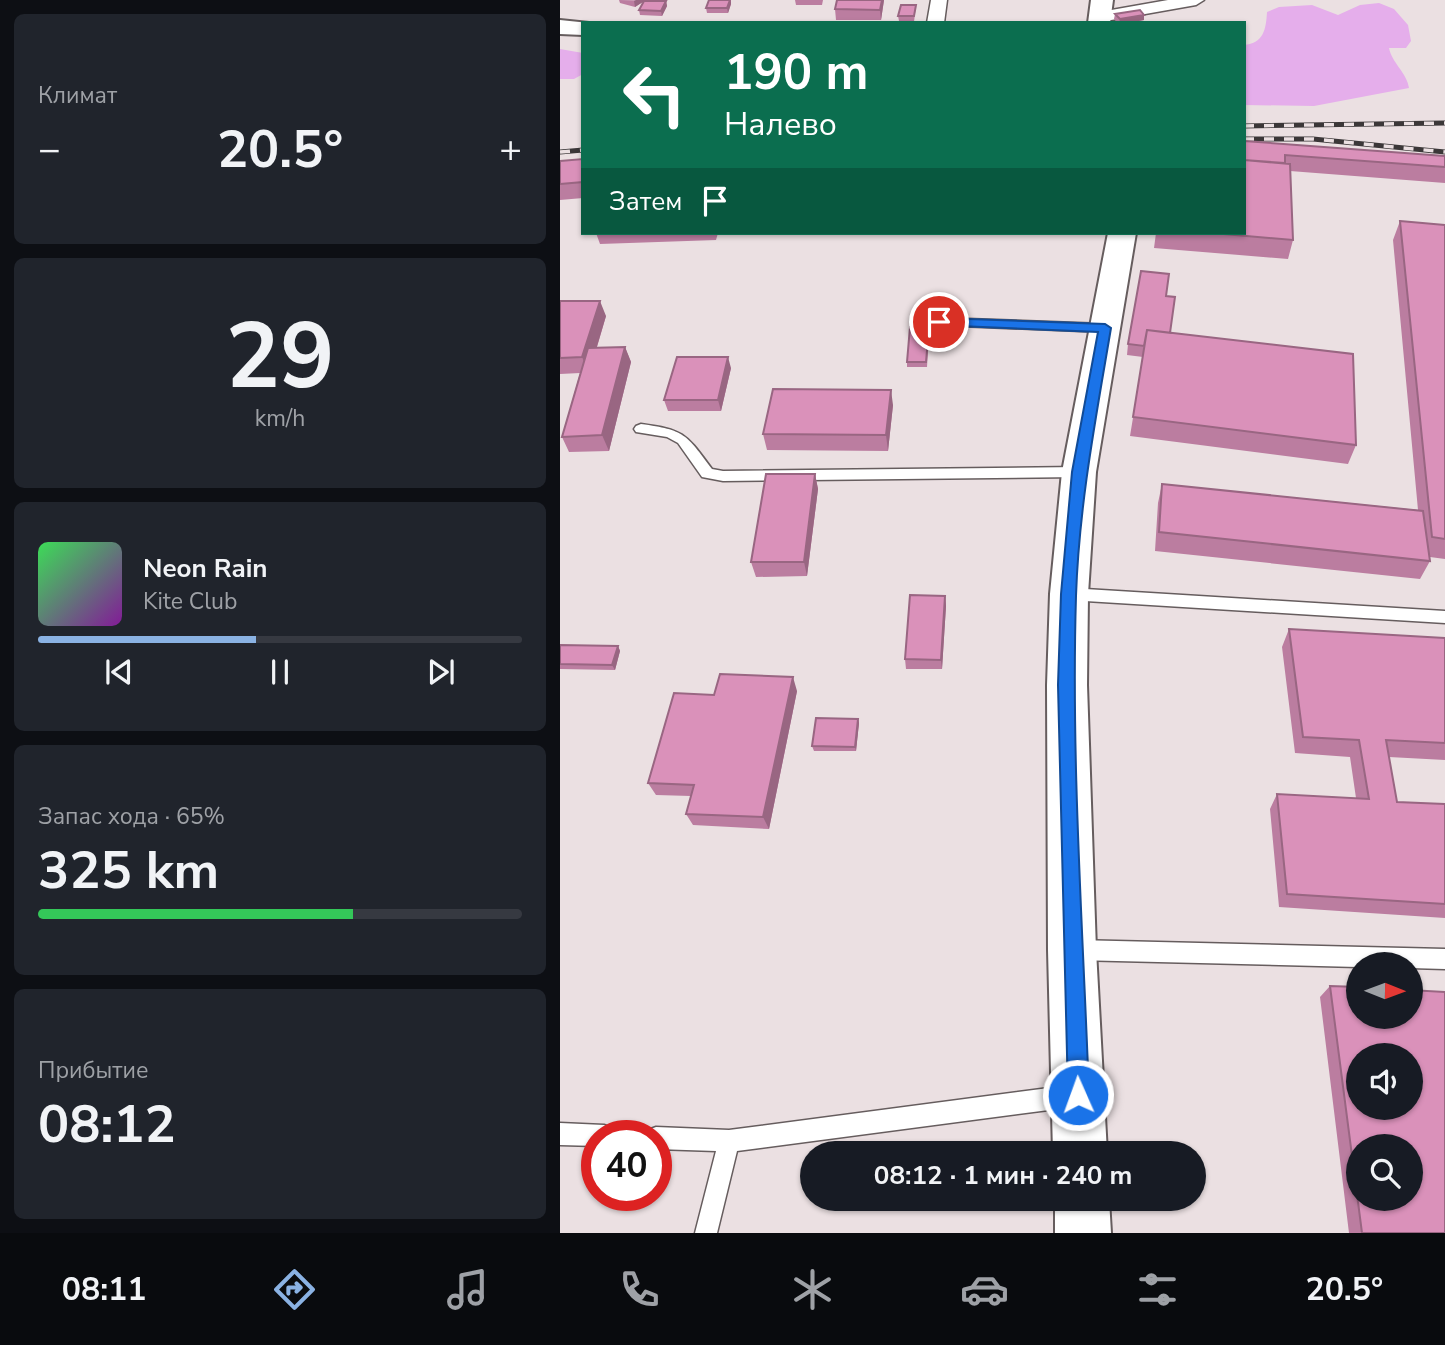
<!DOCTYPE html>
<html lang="ru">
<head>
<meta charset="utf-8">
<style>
	:root { --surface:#171b24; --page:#20242c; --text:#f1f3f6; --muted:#9ea1a6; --line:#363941; --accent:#8ab2e3 }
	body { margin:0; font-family:"Nunito Sans",sans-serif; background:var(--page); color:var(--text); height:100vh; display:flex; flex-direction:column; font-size:26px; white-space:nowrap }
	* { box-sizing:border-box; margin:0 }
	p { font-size:23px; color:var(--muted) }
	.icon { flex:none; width:38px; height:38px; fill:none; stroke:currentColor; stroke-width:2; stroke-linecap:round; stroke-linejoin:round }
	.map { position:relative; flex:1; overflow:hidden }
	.details { display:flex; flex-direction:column; gap:14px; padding:14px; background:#0d0f14; width:560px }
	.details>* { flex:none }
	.banner { position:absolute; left:21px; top:21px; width:665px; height:214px; border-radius:0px; box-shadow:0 2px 5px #0004; background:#0b6e4f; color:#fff; overflow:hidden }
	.needle { width:46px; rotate:91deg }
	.controls { position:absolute; left:786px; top:952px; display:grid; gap:14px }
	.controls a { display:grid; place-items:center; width:77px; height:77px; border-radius:50%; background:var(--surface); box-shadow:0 2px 5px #0004; font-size:35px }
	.speed { position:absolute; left:21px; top:1120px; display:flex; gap:14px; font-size:35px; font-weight:700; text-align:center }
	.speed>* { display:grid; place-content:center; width:91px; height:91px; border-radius:50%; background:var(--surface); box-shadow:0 2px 5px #0004; line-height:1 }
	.speed .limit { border:10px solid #d22; background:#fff; color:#111 }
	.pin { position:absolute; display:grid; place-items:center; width:60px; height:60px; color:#fff; margin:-30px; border:4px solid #fff; border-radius:50%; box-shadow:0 2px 7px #0007 }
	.me { position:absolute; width:77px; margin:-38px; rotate:358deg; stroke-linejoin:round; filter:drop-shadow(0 0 5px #0008) }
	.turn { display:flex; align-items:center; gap:24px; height:147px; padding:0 28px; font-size:32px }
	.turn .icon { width:91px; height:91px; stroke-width:2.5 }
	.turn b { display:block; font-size:49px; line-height:60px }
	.then { display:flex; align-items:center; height:66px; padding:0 28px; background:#0003; gap:14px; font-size:26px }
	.big { font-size:52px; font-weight:700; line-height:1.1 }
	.details .widget { flex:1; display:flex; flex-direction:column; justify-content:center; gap:10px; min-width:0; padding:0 24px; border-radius:10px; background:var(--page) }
	.details .dial { align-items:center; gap:0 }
	.dial b { font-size:91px; line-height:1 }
	.song { display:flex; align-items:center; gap:21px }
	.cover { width:84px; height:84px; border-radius:10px; background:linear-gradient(135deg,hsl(130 70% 55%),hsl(290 70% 35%)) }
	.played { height:7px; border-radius:4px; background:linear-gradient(90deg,var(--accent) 45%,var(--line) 45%) }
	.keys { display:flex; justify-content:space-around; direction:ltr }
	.heat { display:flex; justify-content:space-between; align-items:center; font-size:38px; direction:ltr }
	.charge { height:10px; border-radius:5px; background:linear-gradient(90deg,#34c759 65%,var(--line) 0) }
	.trip { position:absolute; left:240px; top:1141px; width:406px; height:70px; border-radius:35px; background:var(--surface); box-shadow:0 2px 5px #0004; font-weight:700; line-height:70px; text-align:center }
	.menu { display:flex; height:112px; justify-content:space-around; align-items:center; background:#090b0e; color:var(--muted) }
	.menu .icon { width:49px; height:49px }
	.menu .current { color:var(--accent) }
	.menu b { font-size:32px; color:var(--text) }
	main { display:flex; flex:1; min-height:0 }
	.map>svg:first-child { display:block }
	.water { fill:#e5aeeb }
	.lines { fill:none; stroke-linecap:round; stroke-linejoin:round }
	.service-casing { stroke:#665d5e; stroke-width:3 }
	.minor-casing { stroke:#665d5e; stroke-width:3 }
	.tertiary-casing { stroke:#665d5e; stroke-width:4 }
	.service { fill:#fff; fill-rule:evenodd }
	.minor { fill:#fff; fill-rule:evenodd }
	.tertiary { fill:#fff; fill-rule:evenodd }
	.rail-casing { stroke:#3b3738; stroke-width:5 }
	.rail { stroke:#ebe0e2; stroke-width:3.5; stroke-dasharray:10; stroke-linecap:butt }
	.wall { fill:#bb7da0 }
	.shaded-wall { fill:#996682 }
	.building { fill:#da91ba; stroke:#996682; stroke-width:2; fill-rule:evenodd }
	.route { fill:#1a73e8; stroke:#114b97; stroke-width:2 }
</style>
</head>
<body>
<main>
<section class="details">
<div class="widget"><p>Климат</p>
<div class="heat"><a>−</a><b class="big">20.5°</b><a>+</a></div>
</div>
<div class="widget dial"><b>29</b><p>km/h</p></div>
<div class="widget">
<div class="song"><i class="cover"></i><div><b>Neon Rain</b><p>Kite Club</p></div></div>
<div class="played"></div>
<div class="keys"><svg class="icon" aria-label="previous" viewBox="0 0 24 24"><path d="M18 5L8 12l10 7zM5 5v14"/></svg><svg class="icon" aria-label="pause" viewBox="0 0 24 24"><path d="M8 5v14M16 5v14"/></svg><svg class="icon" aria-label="next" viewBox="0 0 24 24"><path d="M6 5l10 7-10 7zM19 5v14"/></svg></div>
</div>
<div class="widget"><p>Запас хода · 65%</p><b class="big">325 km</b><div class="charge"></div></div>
<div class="widget"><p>Прибытие</p><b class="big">08:12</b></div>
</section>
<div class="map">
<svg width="885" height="1233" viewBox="0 0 885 1233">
	<rect width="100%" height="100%" fill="#ebe0e2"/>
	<!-- water -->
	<path class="water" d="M819 3 834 9 848 25 851 41 846 48H829C832 63 847 73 849 88L754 106 684 105V45C704 43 706 29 707 12L719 7 752 5 778 15 800 5Z
		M0 49 23 53V74L14 79H0Z"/>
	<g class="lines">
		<defs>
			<path id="service" d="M379 318 545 324 551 328 545 332 375 325 373 322Z
				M81 424C125 430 126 434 152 469L163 471 519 467 526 472 519 477 163 481 142 477 118 443 107 437 76 432 74 429 76 426Z
				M509 588 885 611V623L509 600 504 598 501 594 504 590Z
				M515 940 885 949V969L850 968V964H798V967L515 960 508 957 505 950 508 943Z
				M512 1085 519 1089 523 1096 519 1103 512 1107 177 1151 157 1233H135L156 1151 96 1149V1136H86L88 1130 96 1127 169 1130Z
				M0 1123 44 1125 52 1128 55 1136H37V1146L0 1145Z"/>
			<path id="minor" d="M371 0H387L384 23H367Z
				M608 0H644L636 5 540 22 532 17 540 12Z"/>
			<path id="tertiary" d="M531 0H553L550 23H528Z
				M0 20 29 23H23V35L0 34Z
				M548 233H576L536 472 528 594 527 685 536 950 547 1153H493L488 950 487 685 490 594 502 472Z
				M495 1199H549L551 1233H495Z"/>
		</defs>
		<!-- service casing -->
		<use href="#service" class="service-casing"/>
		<!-- minor casing -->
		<use href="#minor" class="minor-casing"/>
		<!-- tertiary casing -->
		<use href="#tertiary" class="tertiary-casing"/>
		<!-- service -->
		<use href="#service" class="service"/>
		<!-- minor -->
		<use href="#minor" class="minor"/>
		<!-- tertiary -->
		<use href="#tertiary" class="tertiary"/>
		<defs>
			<path id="rail" d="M684 126 885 123
				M684 139H753L885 152
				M0 152 23 150"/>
		</defs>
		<!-- rail casing -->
		<use href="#rail" class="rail-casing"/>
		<!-- rail -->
		<use href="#rail" class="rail"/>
	</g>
	<!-- wall -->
	<path class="wall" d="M59 0 106 1 107 6 102 16 80 15 79 10 84 1 75 7 60 3Z
		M171 0V4L168 13H147L146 8Z
		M235 0H263L262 5H236Z
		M277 0H324L321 20H276L275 9Z
		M356 5 354 22 339 21 338 16Z
		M555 14 584 20 568 23H558L554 19Z
		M684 141 885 156V183L730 171 733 240 728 259 594 248 596 233H684Z
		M23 159V198L0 200V161Z
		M840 221 885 225V559L870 557V561L860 579 595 551 598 503 602 484 858 510 833 240Z
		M36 233H158L156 240 40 244Z
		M606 296 610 333 796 445 788 464 570 436 583 357 567 355 568 344Z
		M0 301 46 316 37 347H65L71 362 49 451 9 452 2 437 20 373 0 374Z
		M369 333 367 367H347V362Z
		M171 368 161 411H108L104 400Z
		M333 405 328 451 207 450 203 434Z
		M255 474 258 489 247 576 196 577 191 562Z
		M385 596 386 606 382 669H346L345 659Z
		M729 629 885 638V760L829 757 837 802 885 804V918L719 907 710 809 717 794 796 798 790 757 735 753 722 647Z
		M0 645 58 646 60 651 55 670 0 669Z
		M237 691 209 829 133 825 126 814 131 796 96 795 88 783 154 695Z
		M298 719 299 723 296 751H254L252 746Z
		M770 986 885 1233H789L760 997Z"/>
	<!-- shaded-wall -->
	<path class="shaded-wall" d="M76 0H86L75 7 74 1Z
		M171 0V4L168 13 167 8Z
		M322 0H324L321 20 320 10Z
		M106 1 107 6 102 16 101 11Z
		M584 15V20L568 23H559L560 19Z
		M40 301 46 316 29 373 22 357Z
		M65 347 71 362 49 451 42 435Z
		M168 357 171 368 161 411 158 400Z
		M331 390 333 405 328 451 326 435Z
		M255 474 258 489 247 576 244 562Z
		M385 596 386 606 382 669 381 660Z
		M58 646 60 651 55 670 52 665Z
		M233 677 237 691 209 829 203 817Z
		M298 719 299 723 296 751 295 747Z"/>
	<!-- building -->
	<path class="building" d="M149 0H170L167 8H146Z
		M277 0H322L320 10 275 9Z
		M84 1H106L101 11 79 10Z
		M341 5H356L354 16H338Z
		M580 10 584 15 560 19 555 14Z
		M684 141 885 156V167L725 155V163L684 160Z
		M23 159V182L0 184V161Z
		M684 160 730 164 733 240 652 233H684Z
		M840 221 885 225V539L872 537Z
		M581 271 609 274 606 296 615 297 610 333 587 330 584 346 568 344Z
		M0 301H40L22 357 0 358Z
		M350 327H369L366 362H347Z
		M587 330 793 354 796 445 573 417Z
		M65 347 42 435 2 437 28 348Z
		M117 357H168L158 400H104Z
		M213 389 331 390 326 435 203 434Z
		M206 474H255L244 562H191Z
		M602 484 863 511 870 561 599 532Z
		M350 595 385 596 381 660 345 659Z
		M729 629 885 638V743L826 740 837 802 885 804V904L727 894 717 794 809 799 799 740 743 737Z
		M0 645 58 646 52 665 0 664Z
		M160 674 233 677 203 817 126 814 134 785 88 783 114 693 154 695Z
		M256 718 298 719 295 747 252 746Z
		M770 986 798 987V1017H850V990L885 992V1233H802ZM798 1055H850V1108H798ZM798 1146H850V1199H798Z"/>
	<!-- route -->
	<path class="route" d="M379 318 545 324 551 328C536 417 519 505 516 596 511 762 523 929 529 1095L526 1103 518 1106 511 1103 508 1095 498 685 501 594 512 472 538 332 375 325V319Z"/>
</svg>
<div class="controls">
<a><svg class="needle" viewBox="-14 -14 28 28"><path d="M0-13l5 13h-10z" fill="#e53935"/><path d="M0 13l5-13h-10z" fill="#9ea1a6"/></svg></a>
<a><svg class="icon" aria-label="sound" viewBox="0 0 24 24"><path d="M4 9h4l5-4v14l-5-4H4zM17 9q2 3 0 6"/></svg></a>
<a><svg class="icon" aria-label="search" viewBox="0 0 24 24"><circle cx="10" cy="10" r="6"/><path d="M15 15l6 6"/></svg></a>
</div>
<div class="speed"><div class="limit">40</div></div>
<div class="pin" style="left:379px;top:322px;background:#d93025"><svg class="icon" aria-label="arrive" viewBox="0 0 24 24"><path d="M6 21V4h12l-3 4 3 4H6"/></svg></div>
<svg class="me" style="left:518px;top:1095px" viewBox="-20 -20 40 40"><circle r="17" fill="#1a73e8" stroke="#fff" stroke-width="3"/><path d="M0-11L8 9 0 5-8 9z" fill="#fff"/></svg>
<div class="trip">08:12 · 1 мин · 240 m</div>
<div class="banner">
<div class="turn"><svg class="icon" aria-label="left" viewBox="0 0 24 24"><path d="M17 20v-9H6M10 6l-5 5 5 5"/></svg><div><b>190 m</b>Налево</div></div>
<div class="then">Затем<svg class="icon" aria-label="arrive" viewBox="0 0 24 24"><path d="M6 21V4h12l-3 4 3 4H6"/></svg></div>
</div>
</div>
</main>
<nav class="menu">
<b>08:11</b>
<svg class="icon current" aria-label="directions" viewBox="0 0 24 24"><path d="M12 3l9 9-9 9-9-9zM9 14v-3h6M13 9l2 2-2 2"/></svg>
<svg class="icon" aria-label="music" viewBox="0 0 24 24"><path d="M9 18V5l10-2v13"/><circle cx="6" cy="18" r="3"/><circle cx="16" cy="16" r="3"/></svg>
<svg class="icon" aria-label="phone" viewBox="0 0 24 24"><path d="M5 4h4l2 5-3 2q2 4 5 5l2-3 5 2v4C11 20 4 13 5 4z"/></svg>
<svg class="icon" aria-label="climate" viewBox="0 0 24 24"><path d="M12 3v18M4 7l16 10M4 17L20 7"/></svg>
<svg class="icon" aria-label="car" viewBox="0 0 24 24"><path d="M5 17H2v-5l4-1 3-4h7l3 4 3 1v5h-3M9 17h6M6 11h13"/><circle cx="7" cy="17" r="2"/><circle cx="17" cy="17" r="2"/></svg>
<svg class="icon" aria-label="filters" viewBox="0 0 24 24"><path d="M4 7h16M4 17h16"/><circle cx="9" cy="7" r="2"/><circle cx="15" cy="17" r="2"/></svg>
<b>20.5°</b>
</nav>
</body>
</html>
